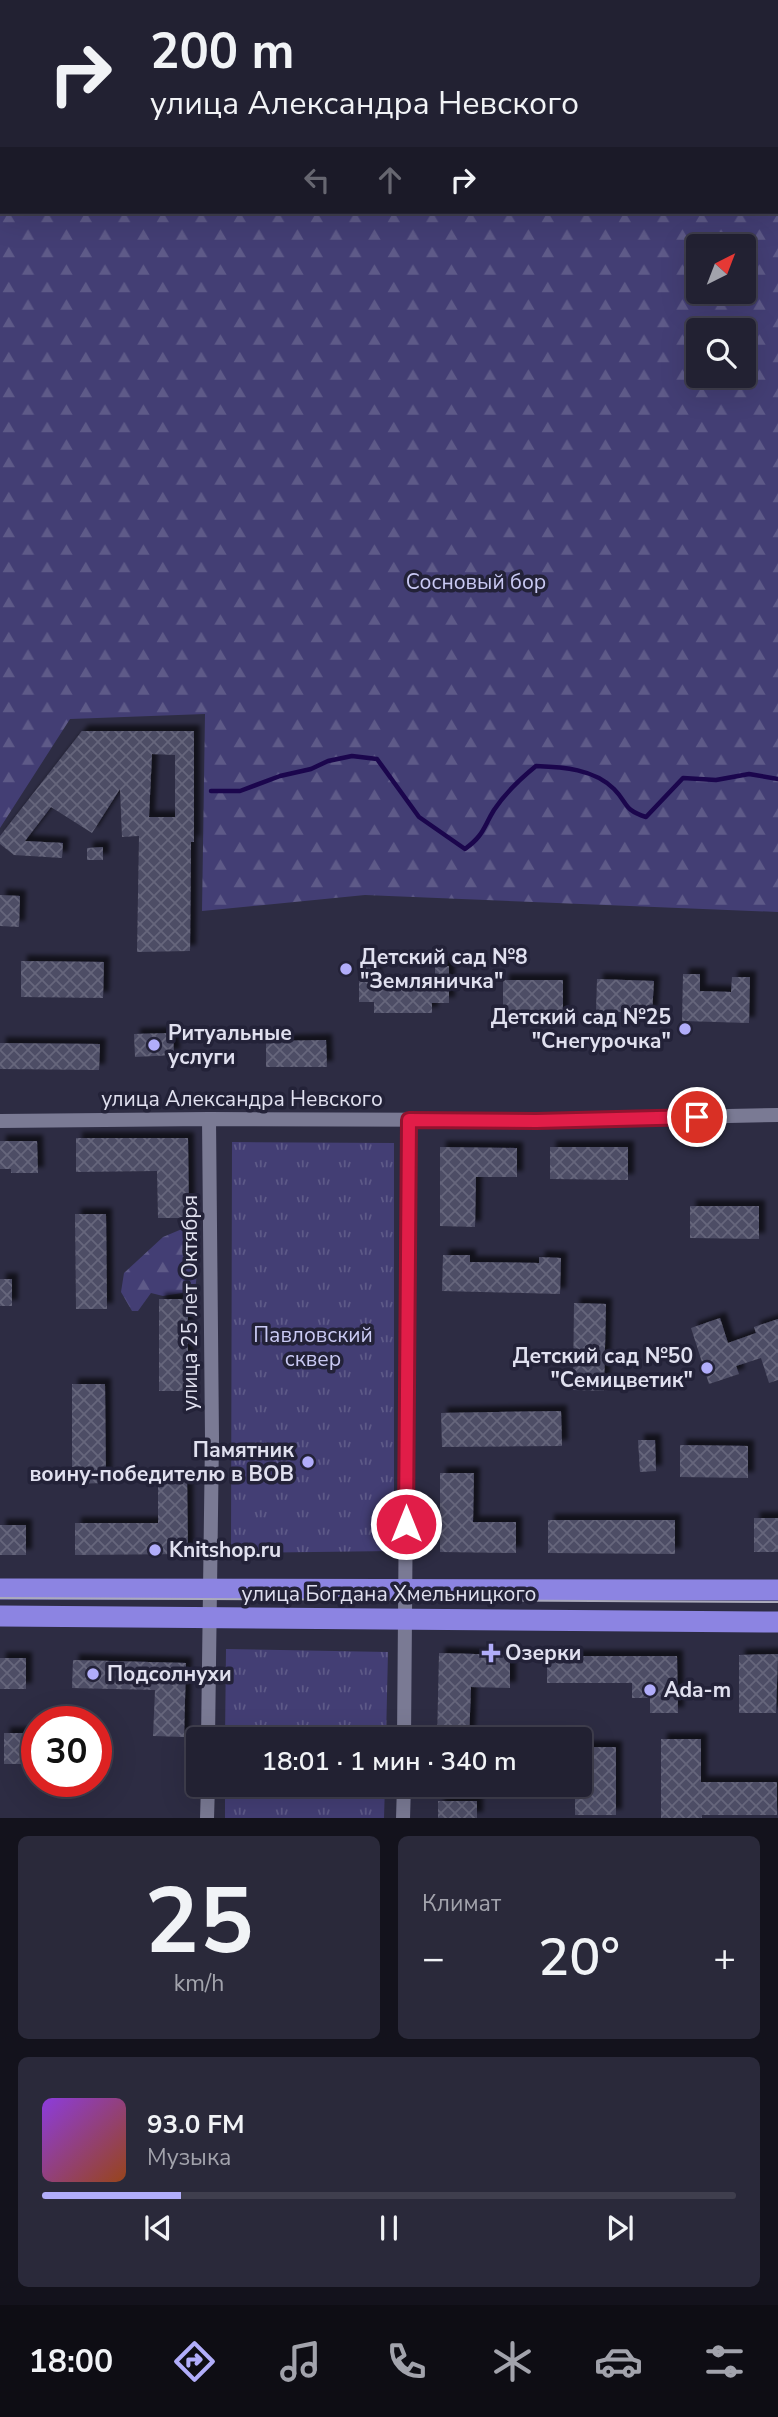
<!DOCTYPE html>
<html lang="ru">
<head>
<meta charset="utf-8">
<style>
	:root { --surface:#222132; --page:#2a293a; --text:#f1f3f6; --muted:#a2a3ac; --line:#3f3e4d; --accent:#b1adfa }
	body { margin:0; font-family:"Nunito Sans",sans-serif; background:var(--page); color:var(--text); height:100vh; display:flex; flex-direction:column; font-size:26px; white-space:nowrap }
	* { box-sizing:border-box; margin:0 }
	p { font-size:23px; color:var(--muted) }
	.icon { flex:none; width:38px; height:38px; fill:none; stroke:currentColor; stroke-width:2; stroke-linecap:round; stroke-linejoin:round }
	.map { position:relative; height:1818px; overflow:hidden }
	.details { display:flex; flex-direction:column; gap:18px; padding:18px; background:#13121c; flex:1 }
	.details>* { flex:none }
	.guide { position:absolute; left:0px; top:0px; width:779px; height:214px; box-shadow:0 7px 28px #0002,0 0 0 2px var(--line); background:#222132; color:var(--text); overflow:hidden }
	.needle { width:46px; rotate:42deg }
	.fabs { position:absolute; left:686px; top:234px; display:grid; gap:14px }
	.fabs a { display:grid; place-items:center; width:70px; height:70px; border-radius:7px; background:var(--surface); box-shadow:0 7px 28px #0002,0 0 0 2px var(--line); font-size:35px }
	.speed { position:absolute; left:21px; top:1706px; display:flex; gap:14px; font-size:35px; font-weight:700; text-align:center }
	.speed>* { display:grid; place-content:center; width:91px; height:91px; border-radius:50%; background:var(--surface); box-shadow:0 7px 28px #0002,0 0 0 2px var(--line); line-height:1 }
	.speed .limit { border:10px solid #d22; background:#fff; color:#111 }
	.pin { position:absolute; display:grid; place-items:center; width:60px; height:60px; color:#fff; margin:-30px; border:4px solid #fff; border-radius:50%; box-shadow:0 2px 7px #0007 }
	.me { position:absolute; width:77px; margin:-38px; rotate:0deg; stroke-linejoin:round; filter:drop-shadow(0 0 5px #0008) }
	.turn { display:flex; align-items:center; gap:24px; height:147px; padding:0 35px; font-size:32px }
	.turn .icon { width:91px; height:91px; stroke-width:2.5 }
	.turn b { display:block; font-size:49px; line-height:60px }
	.lanes { display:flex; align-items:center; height:66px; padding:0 35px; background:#0003; justify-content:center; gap:35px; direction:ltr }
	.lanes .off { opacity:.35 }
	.big { font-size:52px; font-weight:600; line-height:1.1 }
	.details .card { flex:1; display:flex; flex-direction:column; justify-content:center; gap:10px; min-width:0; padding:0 24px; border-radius:10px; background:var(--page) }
	.details .dial { align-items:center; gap:0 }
	.dial b { font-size:91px; line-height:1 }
	.song { display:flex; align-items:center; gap:21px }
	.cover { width:84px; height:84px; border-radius:10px; background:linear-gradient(135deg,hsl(270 70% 55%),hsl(20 70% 35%)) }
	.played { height:7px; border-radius:4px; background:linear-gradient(90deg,var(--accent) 20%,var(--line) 20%) }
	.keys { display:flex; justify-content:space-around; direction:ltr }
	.heat { display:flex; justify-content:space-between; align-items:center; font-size:38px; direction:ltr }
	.details .tiles { flex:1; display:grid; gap:18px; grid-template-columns:1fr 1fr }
	.card:last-child { grid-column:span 2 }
	.trip { position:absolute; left:186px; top:1727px; width:406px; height:70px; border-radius:7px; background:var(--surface); box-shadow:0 7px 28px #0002,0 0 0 2px var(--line); font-weight:600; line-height:70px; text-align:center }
	.tab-bar { display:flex; height:112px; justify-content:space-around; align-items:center; background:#0e0d14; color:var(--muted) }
	.tab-bar .icon { width:49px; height:49px }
	.tab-bar .current { color:var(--accent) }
	.tab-bar b { font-size:32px; color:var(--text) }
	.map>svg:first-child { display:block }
	.grass { fill:url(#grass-tufts) }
	.forest { fill:url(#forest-firs); fill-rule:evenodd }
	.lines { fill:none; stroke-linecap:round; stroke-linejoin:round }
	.stream { stroke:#1b064d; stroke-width:4.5 }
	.building { fill:url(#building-cross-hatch); fill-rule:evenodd; filter:url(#shadow) }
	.street { stroke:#7a7a94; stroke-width:14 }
	.highway { stroke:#8c84e2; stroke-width:21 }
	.tram { stroke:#aab; stroke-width:2 }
	.route-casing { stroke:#92132f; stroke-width:18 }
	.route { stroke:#e11d48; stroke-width:12 }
	.poi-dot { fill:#b1adfa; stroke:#232238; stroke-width:2.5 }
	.labels { text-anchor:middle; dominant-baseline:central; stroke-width:7; stroke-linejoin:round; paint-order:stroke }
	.park-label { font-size:21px; fill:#cacaf4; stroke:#232238 }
	.poi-label { font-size:21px; font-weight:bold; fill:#e0e0ef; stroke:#232238; text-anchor:start }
	.street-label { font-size:21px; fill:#e0e0ef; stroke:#232238 }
</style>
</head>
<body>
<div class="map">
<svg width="778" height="1819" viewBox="0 0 778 1819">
	<defs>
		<pattern id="grass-tufts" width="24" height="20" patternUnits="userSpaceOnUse" patternTransform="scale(1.75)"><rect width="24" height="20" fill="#433e74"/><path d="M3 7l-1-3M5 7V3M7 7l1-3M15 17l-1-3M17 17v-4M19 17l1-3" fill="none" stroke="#5e5a88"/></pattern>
		<pattern id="forest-firs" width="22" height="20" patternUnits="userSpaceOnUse" patternTransform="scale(1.75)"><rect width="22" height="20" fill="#433e74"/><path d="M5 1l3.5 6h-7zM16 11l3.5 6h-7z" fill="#5e5a88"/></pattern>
		<pattern id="building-cross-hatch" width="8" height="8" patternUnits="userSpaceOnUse" patternTransform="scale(1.75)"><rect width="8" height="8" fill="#4d4d65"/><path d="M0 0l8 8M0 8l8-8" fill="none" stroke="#66667b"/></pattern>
		<filter id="shadow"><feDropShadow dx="6" dy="-6" stdDeviation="2" flood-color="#0009"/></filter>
	</defs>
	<rect width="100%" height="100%" fill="#2d2c43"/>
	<!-- grass -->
	<path class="grass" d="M232 1142 394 1143V1551L231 1553Z
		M226 1649 388 1652 386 1739H225Z
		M225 1785H385L384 1818H225Z"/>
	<!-- forest -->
	<path class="forest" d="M0 0H778V912L365 895 202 911 205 714 70 719 0 828ZM2 2H777V212H2ZM698 247H744V292H698ZM698 331H744V376H698Z
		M182 1229 195 1238 199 1256 195 1291 163 1296 151 1293 138 1311H132L121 1292 124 1273 163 1237Z"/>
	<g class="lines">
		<!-- stream -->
		<path class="stream" d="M211 791H240L280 776 311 769 328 761 352 756 377 759 419 817 465 849C484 835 483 828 494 810 506 792 520 779 536 766 563 767 594 769 614 789 628 803 623 810 646 817L683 778 716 780 749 774 778 779"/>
	</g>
	<!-- building -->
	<path class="building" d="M82 731H194V842H191L190 951 137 952 139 836 122 837 120 789 92 833 51 807 25 841 63 843 62 858 14 855 0 844V836ZM152 754 175 755V817H149Z
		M103 847V860H87V848Z
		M0 895 20 896 19 927 0 926Z
		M21 961 104 962 103 998 21 997Z
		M359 964H375V985H435V966H449V1003H432V1013H374V1002H359Z
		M683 974H700V991L731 992 732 977H750L749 1023 682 1021Z
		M597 979 654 981 652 1013 596 1011Z
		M503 980H563V1019H503Z
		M173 1033 174 1055 135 1057 134 1034Z
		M326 1040 327 1067H266V1041Z
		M0 1043 100 1044 99 1070 0 1069Z
		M76 1138H188L189 1218H158L157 1171 76 1172Z
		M0 1141H37L38 1173H11V1169H0Z
		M440 1147 517 1148V1177H476L475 1227 440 1226Z
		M550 1147H628V1180L550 1179Z
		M690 1206H759V1239L690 1238Z
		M75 1214H106L107 1309H76Z
		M443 1255H470V1262L539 1263V1257L561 1258 560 1294 442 1291Z
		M0 1279H12V1306H0Z
		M159 1299H188V1391H159Z
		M574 1303 606 1304 604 1391 573 1390Z
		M720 1318 728 1343 756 1333 754 1327 778 1319V1380L769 1383 761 1358 736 1366 739 1374 709 1384 691 1328Z
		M72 1384H105L106 1483 72 1484Z
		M561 1411 562 1446 442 1447 441 1413Z
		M638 1440H655L656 1471 640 1472Z
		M680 1445 748 1446V1478L680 1477Z
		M440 1473H474L473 1522H516V1553L440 1552Z
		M158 1476H187L188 1554 75 1555V1523H158Z
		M754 1518H778V1552H754Z
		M548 1520H675V1554L548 1553Z
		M0 1525H26V1555H0Z
		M439 1653 510 1655V1688L471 1687 469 1740H437Z
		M778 1654 776 1713H739V1655Z
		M547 1656H677L678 1713H650V1698H632V1683H547Z
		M0 1658H26V1689H0Z
		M73 1660 186 1663 184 1737 153 1736 155 1690 72 1688Z
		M4 1733H37V1764H4Z
		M661 1739H701V1782H777V1815H702V1818H661Z
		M579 1747H616V1815H575V1785H579Z
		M438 1801H477V1818H438Z"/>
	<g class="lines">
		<!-- street -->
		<path class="street" d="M0 1121 209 1119 536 1120 778 1115
			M208 1740 212 1438 209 1119
			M404 1740 409 1120
			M207 1819 208 1785
			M403 1819 404 1785"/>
		<!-- highway -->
		<path class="highway" d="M0 1589 778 1590
			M0 1616 778 1622"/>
		<!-- tram -->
		<path class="tram" d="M0 1598 778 1602"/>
	</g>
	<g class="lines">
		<defs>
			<path id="route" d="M406 1524 409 1120 536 1121 697 1117"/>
		</defs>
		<!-- route casing -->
		<use href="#route" class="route-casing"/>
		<!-- route -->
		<use href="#route" class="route"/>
	</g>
	<!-- markers -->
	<g class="poi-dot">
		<circle cx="346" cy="969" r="7"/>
		<circle cx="685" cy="1029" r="7"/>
		<circle cx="154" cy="1045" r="7"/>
		<circle cx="707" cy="1368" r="7"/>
		<circle cx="308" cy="1462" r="7"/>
		<circle cx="155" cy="1550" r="7"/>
		<path d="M487.5 1642.5h7v7h7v7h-7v7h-7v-7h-7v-7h7z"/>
		<circle cx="93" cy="1674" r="7"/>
		<circle cx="650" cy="1690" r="7"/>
	</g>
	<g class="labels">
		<!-- park labels -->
		<g class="park-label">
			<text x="476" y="582">Сосновый бор</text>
			<text x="313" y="1335">Павловский<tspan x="313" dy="24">сквер</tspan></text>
		</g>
		<!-- poi labels -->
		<g class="poi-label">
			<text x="360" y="957">Детский сад №8<tspan x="360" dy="24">"Земляничка"</tspan></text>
			<text x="671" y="1017" text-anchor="end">Детский сад №25<tspan x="671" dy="24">"Снегурочка"</tspan></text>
			<text x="168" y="1033">Ритуальные<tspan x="168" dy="24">услуги</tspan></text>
			<text x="693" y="1356" text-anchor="end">Детский сад №50<tspan x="693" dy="24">"Семицветик"</tspan></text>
			<text x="294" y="1450" text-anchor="end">Памятник<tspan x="294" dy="24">воину-победителю в ВОВ</tspan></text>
			<text x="169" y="1550">Knitshop.ru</text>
			<text x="505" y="1653">Озерки</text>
			<text x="107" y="1674">Подсолнухи</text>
			<text x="664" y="1690">Ada-m</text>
		</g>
		<!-- street labels -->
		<g class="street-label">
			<text x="242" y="1099">улица Александра Невского</text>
			<text transform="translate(190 1303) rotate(-90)">улица 25 лет Октября</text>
			<text x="389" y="1594">улица Богдана Хмельницкого</text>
		</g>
	</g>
</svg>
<div class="fabs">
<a><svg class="needle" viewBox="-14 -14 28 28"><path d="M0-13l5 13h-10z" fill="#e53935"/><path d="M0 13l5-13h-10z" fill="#a2a3ac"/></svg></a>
<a><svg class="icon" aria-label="search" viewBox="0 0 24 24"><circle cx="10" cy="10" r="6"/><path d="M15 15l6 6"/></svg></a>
</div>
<div class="speed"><div class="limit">30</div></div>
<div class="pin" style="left:697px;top:1117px;background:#d93025"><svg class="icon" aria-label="arrive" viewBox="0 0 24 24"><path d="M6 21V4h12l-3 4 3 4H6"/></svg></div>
<svg class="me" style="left:406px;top:1524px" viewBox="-20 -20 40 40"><circle r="17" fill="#e11d48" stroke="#fff" stroke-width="3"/><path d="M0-11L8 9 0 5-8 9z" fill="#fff"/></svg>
<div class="trip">18:01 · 1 мин · 340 m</div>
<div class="guide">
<div class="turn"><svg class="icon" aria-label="right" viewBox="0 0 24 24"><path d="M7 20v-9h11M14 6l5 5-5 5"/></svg><div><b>200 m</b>улица Александра Невского</div></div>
<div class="lanes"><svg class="icon off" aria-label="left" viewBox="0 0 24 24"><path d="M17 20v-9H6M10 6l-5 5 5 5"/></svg><svg class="icon off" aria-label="ahead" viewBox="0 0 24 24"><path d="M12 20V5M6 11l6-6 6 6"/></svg><svg class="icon" aria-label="right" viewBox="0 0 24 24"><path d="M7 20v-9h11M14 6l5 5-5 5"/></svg></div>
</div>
</div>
<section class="details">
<div class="tiles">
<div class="card dial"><b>25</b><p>km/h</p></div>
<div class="card"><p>Климат</p>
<div class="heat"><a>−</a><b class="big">20°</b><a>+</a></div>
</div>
<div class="card">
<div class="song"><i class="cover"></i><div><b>93.0 FM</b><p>Музыка</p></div></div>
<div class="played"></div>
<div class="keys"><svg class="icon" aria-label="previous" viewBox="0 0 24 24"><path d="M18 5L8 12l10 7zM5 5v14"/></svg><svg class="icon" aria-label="pause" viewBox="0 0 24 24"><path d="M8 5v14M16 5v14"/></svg><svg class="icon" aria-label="next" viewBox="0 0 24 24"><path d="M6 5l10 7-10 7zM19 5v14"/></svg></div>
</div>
</div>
</section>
<nav class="tab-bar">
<b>18:00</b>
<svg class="icon current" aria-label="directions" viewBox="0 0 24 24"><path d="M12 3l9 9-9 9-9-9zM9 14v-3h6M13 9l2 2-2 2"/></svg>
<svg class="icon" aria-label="music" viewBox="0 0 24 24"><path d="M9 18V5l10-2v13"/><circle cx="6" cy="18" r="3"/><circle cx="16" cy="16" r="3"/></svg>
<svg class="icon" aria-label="phone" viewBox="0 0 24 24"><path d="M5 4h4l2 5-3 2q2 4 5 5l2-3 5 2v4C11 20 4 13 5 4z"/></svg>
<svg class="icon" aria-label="climate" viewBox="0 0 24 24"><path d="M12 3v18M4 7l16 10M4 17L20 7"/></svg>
<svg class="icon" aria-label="car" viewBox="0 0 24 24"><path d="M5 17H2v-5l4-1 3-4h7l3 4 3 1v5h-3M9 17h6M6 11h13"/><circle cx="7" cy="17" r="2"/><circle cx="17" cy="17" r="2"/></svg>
<svg class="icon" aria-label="filters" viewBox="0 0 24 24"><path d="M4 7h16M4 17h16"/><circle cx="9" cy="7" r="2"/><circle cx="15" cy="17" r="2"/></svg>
</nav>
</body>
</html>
